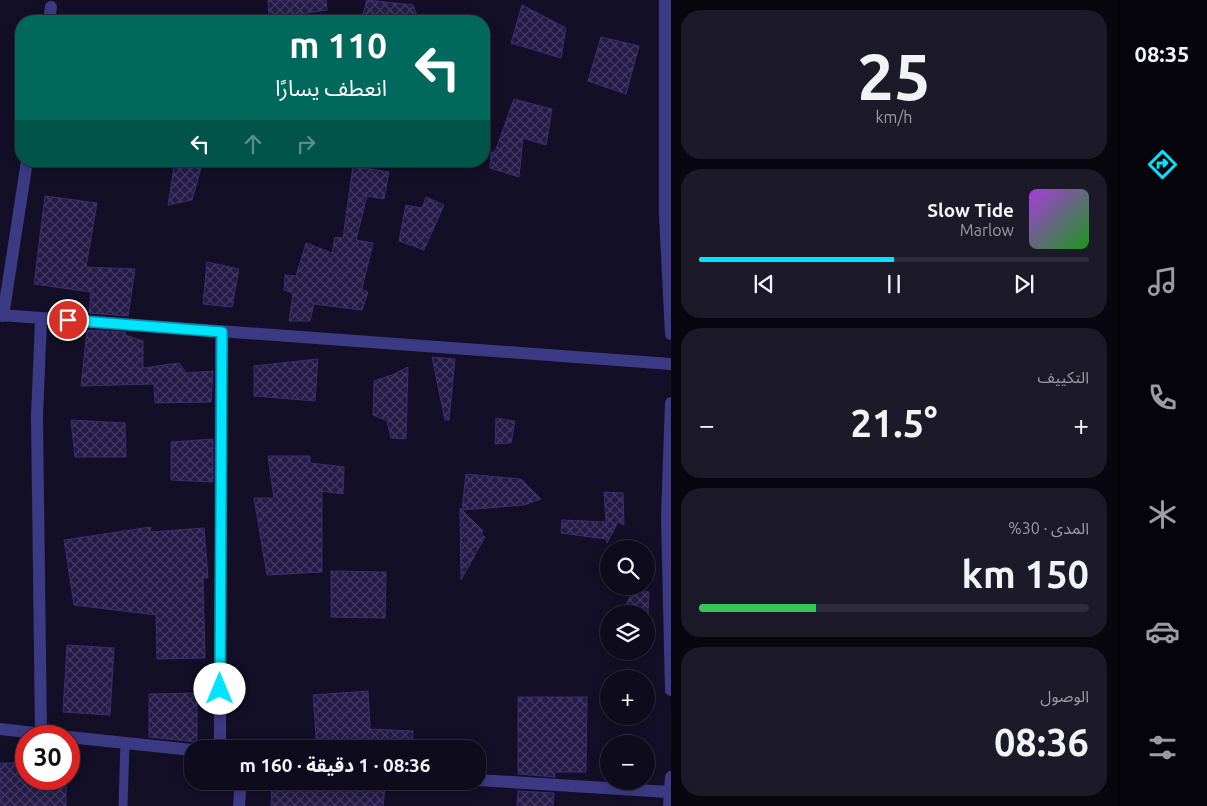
<!DOCTYPE html>
<html lang="ar">
<head>
<meta charset="utf-8">
<style>
	:root { --surface:#0e0b1c; --page:#1c1929; --text:#f1f3f6; --muted:#9b9ba3; --line:#2e2b3b; --accent:#00e5ff }
	body { margin:0; font-family:Ubuntu,"Noto Sans Arabic",sans-serif; background:var(--page); color:var(--text); direction:rtl; height:100vh; display:flex; flex-direction:column; font-size:19px; white-space:nowrap }
	* { box-sizing:border-box; margin:0 }
	p { font-size:16px; color:var(--muted) }
	.icon { flex:none; width:28px; height:28px; fill:none; stroke:currentColor; stroke-width:2; stroke-linecap:round; stroke-linejoin:round }
	.map { position:relative; flex:1; overflow:hidden; direction:ltr }
	.sheet { display:flex; flex-direction:column; gap:10px; padding:10px; background:#08060f; width:446px }
	.sheet>* { flex:none }
	.banner { position:absolute; left:15px; top:15px; width:475px; height:152px; border-radius:20px; box-shadow:0 2px 12px #0003,0 0 0 1px var(--line); direction:rtl; background:#00695c; color:#fff; overflow:hidden }
	.tools { position:absolute; left:600px; top:540px; display:grid; gap:10px }
	.tools a { display:grid; place-items:center; width:55px; height:55px; border-radius:50%; background:var(--surface); box-shadow:0 2px 12px #0003,0 0 0 1px var(--line); font-size:25px }
	.speed { position:absolute; left:15px; top:725px; display:flex; gap:10px; font-size:25px; font-weight:700; text-align:center }
	.speed>* { display:grid; place-content:center; width:65px; height:65px; border-radius:50%; background:var(--surface); box-shadow:0 2px 12px #0003,0 0 0 1px var(--line); line-height:1 }
	.speed .limit { border:8px solid #d22; background:#fff; color:#111 }
	.pin { position:absolute; display:grid; place-items:center; width:42px; height:42px; color:#fff; margin:-21px; border:2px solid #fff; border-radius:50%; box-shadow:0 1px 5px #0007 }
	.me { position:absolute; width:55px; margin:-28px; rotate:0deg; stroke-linejoin:round; filter:drop-shadow(0 0 4px #0008) }
	.turn { display:flex; align-items:center; gap:18px; height:105px; padding:0 20px; font-size:22px }
	.turn .icon { width:65px; height:65px; stroke-width:2.5 }
	.turn b { display:block; font-size:35px; line-height:42px }
	.lanes { display:flex; align-items:center; height:48px; padding:0 20px; background:#0003; justify-content:center; gap:25px; direction:ltr }
	.lanes .off { opacity:.35 }
	.big { font-size:38px; font-weight:700; line-height:1.1 }
	.sheet .tile { flex:1; display:flex; flex-direction:column; justify-content:center; gap:8px; min-width:0; padding:0 18px; border-radius:20px; background:var(--page) }
	.sheet .dial { align-items:center; gap:0 }
	.dial b { font-size:65px; line-height:1 }
	.song { display:flex; align-items:center; gap:15px }
	.cover { width:60px; height:60px; border-radius:8px; background:linear-gradient(135deg,hsl(280 70% 55%),hsl(120 70% 35%)) }
	.played { height:5px; border-radius:2px; background:linear-gradient(90deg,var(--accent) 50%,var(--line) 50%) }
	.keys { display:flex; justify-content:space-around; direction:ltr }
	.heat { display:flex; justify-content:space-between; align-items:center; font-size:28px; direction:ltr }
	.charge { height:8px; border-radius:4px; background:linear-gradient(90deg,#34c759 30%,var(--line) 0) }
	.trip { position:absolute; left:184px; top:740px; width:302px; height:50px; border-radius:20px; background:var(--surface); box-shadow:0 2px 12px #0003,0 0 0 1px var(--line); font-weight:700; line-height:50px; text-align:center; direction:rtl }
	main { display:flex; flex:1; min-height:0 }
	.tab-bar { display:flex; flex-direction:column; width:90px; justify-content:space-around; align-items:center; background:#06040b; color:var(--muted) }
	.tab-bar .icon { width:35px; height:35px }
	.tab-bar .current { color:var(--accent) }
	.tab-bar b { font-size:22px; color:var(--text) }
	.map>svg:first-child { display:block }
	.building { fill:url(#building-cross-hatch); stroke:#3b2d73 }
	.lines { fill:none; stroke-linecap:round; stroke-linejoin:round }
	.lane { stroke:#3d3a85; stroke-width:9 }
	.street { stroke:#3d3a85; stroke-width:12 }
	.route-casing { stroke:#0095a6; stroke-width:12 }
	.route { stroke:#00e5ff; stroke-width:9 }
</style>
</head>
<body>
<main>
<nav class="tab-bar">
<b>08:35</b>
<svg class="icon current" aria-label="directions" viewBox="0 0 24 24"><path d="M12 3l9 9-9 9-9-9zM9 14v-3h6M13 9l2 2-2 2"/></svg>
<svg class="icon" aria-label="music" viewBox="0 0 24 24"><path d="M9 18V5l10-2v13"/><circle cx="6" cy="18" r="3"/><circle cx="16" cy="16" r="3"/></svg>
<svg class="icon" aria-label="phone" viewBox="0 0 24 24"><path d="M5 4h4l2 5-3 2q2 4 5 5l2-3 5 2v4C11 20 4 13 5 4z"/></svg>
<svg class="icon" aria-label="climate" viewBox="0 0 24 24"><path d="M12 3v18M4 7l16 10M4 17L20 7"/></svg>
<svg class="icon" aria-label="car" viewBox="0 0 24 24"><path d="M5 17H2v-5l4-1 3-4h7l3 4 3 1v5h-3M9 17h6M6 11h13"/><circle cx="7" cy="17" r="2"/><circle cx="17" cy="17" r="2"/></svg>
<svg class="icon" aria-label="filters" viewBox="0 0 24 24"><path d="M4 7h16M4 17h16"/><circle cx="9" cy="7" r="2"/><circle cx="15" cy="17" r="2"/></svg>
</nav>
<section class="sheet">
<div class="tile dial"><b>25</b><p>km/h</p></div>
<div class="tile">
<div class="song"><i class="cover"></i><div><b>Slow Tide</b><p>Marlow</p></div></div>
<div class="played"></div>
<div class="keys"><svg class="icon" aria-label="previous" viewBox="0 0 24 24"><path d="M18 5L8 12l10 7zM5 5v14"/></svg><svg class="icon" aria-label="pause" viewBox="0 0 24 24"><path d="M8 5v14M16 5v14"/></svg><svg class="icon" aria-label="next" viewBox="0 0 24 24"><path d="M6 5l10 7-10 7zM19 5v14"/></svg></div>
</div>
<div class="tile"><p>التكييف</p>
<div class="heat"><a>−</a><b class="big">21.5°</b><a>+</a></div>
</div>
<div class="tile"><p>المدى · 30%</p><b class="big">150 km</b><div class="charge"></div></div>
<div class="tile"><p>الوصول</p><b class="big">08:36</b></div>
</section>
<div class="map">
<svg width="671" height="806" viewBox="0 0 671 806">
	<defs>
		<pattern id="building-cross-hatch" width="8" height="8" patternUnits="userSpaceOnUse" patternTransform="scale(1.25)"><rect width="8" height="8" fill="#241b47"/><path d="M0 0l8 8M0 8l8-8" fill="none" stroke="#433b63"/></pattern>
	</defs>
	<rect width="100%" height="100%" fill="#130f26"/>
	<!-- building -->
	<path class="building" d="M268 0H326L327 10 269 19Z
		M367 0 413 5 419 21H361Z
		M522 5 566 28 561 58 511 43Z
		M601 37 639 46 626 94 588 81Z
		M514 99 552 109 546 145 523 138 519 177 490 168 491 152H495Z
		M175 161H203L192 200 168 205Z
		M353 166 389 172 384 199 367 196 356 240 373 243 362 289 368 292 362 310 314 304 310 321H289L293 293 284 290 285 275 296 276 306 243 332 253 335 237 343 238Z
		M45 196 97 203 86 267 135 269 128 316 89 313 91 292 34 284Z
		M426 197 444 205 424 250 399 241 406 205 422 208Z
		M207 262 239 269 232 307 203 304Z
		M87 330 126 332 125 335 143 341V368L179 363 186 373 213 371 211 402 155 403 154 384 81 386Z
		M432 357 455 359 449 420H445Z
		M318 359 315 401 254 396V366Z
		M408 367 406 439 391 438 387 421 373 415 374 381 392 375Z
		M496 418 515 421 511 443 495 444Z
		M71 420 125 423 126 457H75Z
		M213 439V482L171 480V442Z
		M268 456H310V463L344 467 343 494 322 491V572L267 575 254 498H274Z
		M466 474 521 479 541 499 524 505 462 510 483 531 481 534 485 537 461 580 460 508 462 510Z
		M604 492 623 493 624 525 618 522 607 543 606 539 561 533 562 520 606 522Z
		M151 527 150 532 204 528 208 578H203L205 658 157 659 156 615 74 605 64 540Z
		M331 571 386 572 385 618 331 617Z
		M634 588 649 592 648 614H622Z
		M67 645 114 648 110 715 63 712Z
		M368 691 370 729 413 731 412 749H317L313 695Z
		M197 693V742L149 737V694Z
		M518 697H587L586 772H555V777L518 774Z
		M0 763H26V779H66V806H0Z
		M272 781H324L385 787 383 806H271Z
		M518 791 554 793 553 806H517Z"/>
	<g class="lines">
		<!-- lane -->
		<path class="lane" d="M123 806 125 743"/>
		<!-- street -->
		<path class="street" d="M665 0V215L671 334
			M49 21 51 7
			M0 315 671 364
			M3 316 27 161
			M671 403 667 517 671 690
			M0 729 61 736
			M41 734 37 416 41 319
			M69 737 192 750
			M220 749 221 332
			M478 780 669 792
			M239 806 241 781
			M669 806 671 777"/>
	</g>
	<g class="lines">
		<defs>
			<path id="route" d="M68 320 222 332 220 689"/>
		</defs>
		<!-- route casing -->
		<use href="#route" class="route-casing"/>
		<!-- route -->
		<use href="#route" class="route"/>
	</g>
</svg>
<div class="tools">
<a><svg class="icon" aria-label="search" viewBox="0 0 24 24"><circle cx="10" cy="10" r="6"/><path d="M15 15l6 6"/></svg></a>
<a><svg class="icon" aria-label="layers" viewBox="0 0 24 24"><path d="M12 4l9 5-9 5-9-5zM3 14l9 5 9-5"/></svg></a>
<a>+</a>
<a>−</a>
</div>
<div class="speed"><div class="limit">30</div></div>
<div class="pin" style="left:68px;top:320px;background:#d93025"><svg class="icon" aria-label="arrive" viewBox="0 0 24 24"><path d="M6 21V4h12l-3 4 3 4H6"/></svg></div>
<svg class="me" style="left:220px;top:689px" viewBox="-20 -20 40 40"><circle r="19" fill="#fff"/><path d="M0-13L10 11 0 6-10 11z" fill="#00e5ff"/></svg>
<div class="trip">08:36 · 1 دقيقة · 160 m</div>
<div class="banner">
<div class="turn"><svg class="icon" aria-label="left" viewBox="0 0 24 24"><path d="M17 20v-9H6M10 6l-5 5 5 5"/></svg><div><b>110 m</b>انعطف يسارًا</div></div>
<div class="lanes"><svg class="icon" aria-label="left" viewBox="0 0 24 24"><path d="M17 20v-9H6M10 6l-5 5 5 5"/></svg><svg class="icon off" aria-label="ahead" viewBox="0 0 24 24"><path d="M12 20V5M6 11l6-6 6 6"/></svg><svg class="icon off" aria-label="right" viewBox="0 0 24 24"><path d="M7 20v-9h11M14 6l5 5-5 5"/></svg></div>
</div>
</div>
</main>
</body>
</html>
